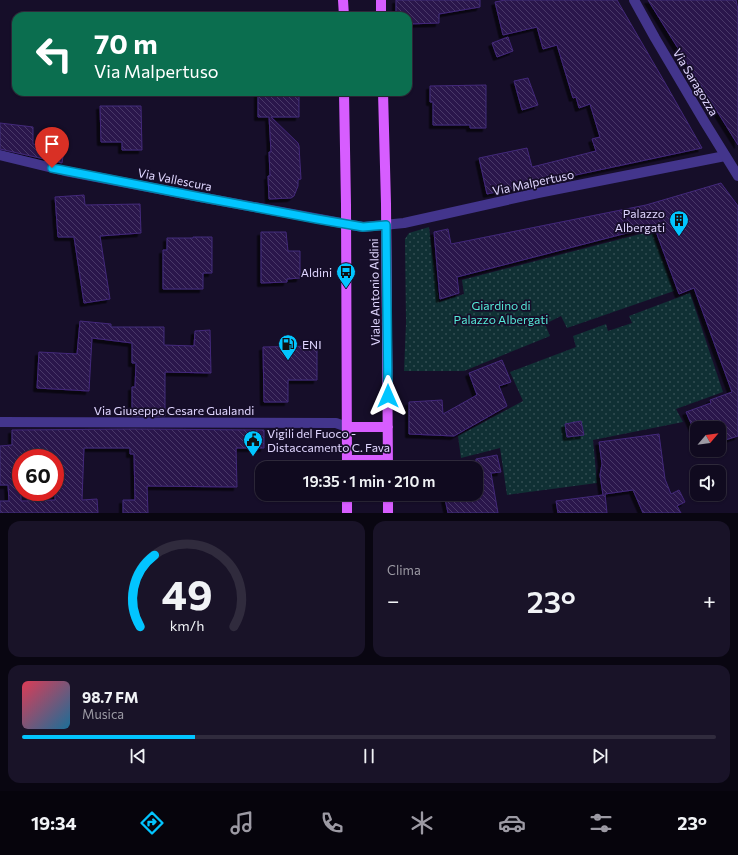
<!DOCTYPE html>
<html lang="it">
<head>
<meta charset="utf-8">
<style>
	:root { --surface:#100a1f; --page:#191328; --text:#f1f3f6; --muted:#9c9aa4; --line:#302b3d; --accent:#02c5ff }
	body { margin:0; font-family:Commissioner,sans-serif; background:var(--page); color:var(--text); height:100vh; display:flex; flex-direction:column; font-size:15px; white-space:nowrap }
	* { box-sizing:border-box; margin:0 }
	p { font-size:13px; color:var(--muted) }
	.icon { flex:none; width:22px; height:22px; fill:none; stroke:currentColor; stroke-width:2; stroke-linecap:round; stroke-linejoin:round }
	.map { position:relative; height:513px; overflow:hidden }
	.details { display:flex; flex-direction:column; gap:8px; padding:8px; background:#090611; flex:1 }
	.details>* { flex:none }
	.guide { position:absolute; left:12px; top:12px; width:400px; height:84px; border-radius:12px; box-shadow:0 1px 3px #0004,0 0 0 1px var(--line); background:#0b6e4f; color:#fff; overflow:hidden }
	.needle { width:26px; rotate:61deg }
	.tools { position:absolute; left:690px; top:421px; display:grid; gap:8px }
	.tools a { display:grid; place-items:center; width:36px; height:36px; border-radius:8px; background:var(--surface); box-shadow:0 1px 3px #0004,0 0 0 1px var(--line); font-size:20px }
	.speed { position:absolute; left:12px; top:449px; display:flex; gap:8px; font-size:20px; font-weight:700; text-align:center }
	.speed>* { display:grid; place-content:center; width:52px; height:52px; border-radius:50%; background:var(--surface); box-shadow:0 1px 3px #0004,0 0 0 1px var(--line); line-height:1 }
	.speed .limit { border:6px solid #d22; background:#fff; color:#111 }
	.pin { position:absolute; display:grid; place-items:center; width:34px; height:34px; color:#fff; margin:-41px -17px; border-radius:50% 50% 50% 0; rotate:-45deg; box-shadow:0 0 4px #0007 }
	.pin .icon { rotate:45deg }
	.me { position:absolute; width:44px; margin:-22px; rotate:0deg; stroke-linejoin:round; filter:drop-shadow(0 0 3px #0008) }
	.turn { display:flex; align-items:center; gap:14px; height:84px; padding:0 16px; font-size:18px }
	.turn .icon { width:52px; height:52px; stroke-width:2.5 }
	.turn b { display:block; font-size:28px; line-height:34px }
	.big { font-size:30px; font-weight:600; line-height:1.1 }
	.details .widget { flex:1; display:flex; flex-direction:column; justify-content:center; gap:6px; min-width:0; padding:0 14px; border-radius:12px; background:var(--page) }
	.details .dial { align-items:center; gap:0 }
	.dial svg { height:104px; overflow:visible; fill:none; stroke:var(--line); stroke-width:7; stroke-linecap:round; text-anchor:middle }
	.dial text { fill:var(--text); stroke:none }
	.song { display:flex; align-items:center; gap:12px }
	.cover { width:48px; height:48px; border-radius:6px; background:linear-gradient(135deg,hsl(350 70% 55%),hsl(200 70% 35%)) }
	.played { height:4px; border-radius:2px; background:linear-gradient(90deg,var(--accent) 25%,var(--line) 25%) }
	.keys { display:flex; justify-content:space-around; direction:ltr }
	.heat { display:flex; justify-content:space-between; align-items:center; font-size:22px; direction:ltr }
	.details .tiles { flex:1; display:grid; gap:8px; grid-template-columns:1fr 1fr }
	.widget:last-child { grid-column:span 2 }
	.trip { position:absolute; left:255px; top:461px; width:228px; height:40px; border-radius:12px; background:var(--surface); box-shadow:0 1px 3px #0004,0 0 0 1px var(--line); font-weight:600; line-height:40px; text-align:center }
	.tab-bar { display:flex; height:64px; justify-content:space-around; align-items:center; background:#06040c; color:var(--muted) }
	.tab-bar .icon { width:28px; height:28px }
	.tab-bar .selected { color:var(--accent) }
	.tab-bar b { font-size:18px; color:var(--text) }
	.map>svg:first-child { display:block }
	.grass { fill:url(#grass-dots) }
	.building { fill:url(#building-back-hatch); stroke:#43287a; fill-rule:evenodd; filter:url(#shadow) }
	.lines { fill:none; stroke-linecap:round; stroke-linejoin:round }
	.minor { stroke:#43358c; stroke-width:10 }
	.tertiary { stroke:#43358c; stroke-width:10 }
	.primary { stroke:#d75dff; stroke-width:10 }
	.route-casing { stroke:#0180a6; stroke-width:10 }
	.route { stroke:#02c5ff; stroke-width:7 }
	.labels { text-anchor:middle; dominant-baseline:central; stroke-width:3.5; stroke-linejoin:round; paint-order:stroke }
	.street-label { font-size:12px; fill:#e0d6ff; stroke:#160e29 }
	.poi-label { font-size:12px; fill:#e0d6ff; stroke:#160e29; text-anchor:end }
	.park-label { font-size:12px; fill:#56ead8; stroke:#160e29 }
</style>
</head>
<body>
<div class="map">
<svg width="738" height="513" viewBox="0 0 738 513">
	<defs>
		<pattern id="grass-dots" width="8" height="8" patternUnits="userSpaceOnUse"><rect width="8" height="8" fill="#103034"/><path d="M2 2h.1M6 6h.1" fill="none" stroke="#324d52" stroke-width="1.8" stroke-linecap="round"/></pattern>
		<pattern id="building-back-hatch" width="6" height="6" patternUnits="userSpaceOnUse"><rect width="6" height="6" fill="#29184c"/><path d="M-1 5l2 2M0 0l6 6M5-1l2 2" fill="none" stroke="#483967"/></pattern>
		<filter id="shadow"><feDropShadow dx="-3.5" dy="3.5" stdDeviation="0" flood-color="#0009"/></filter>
	</defs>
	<rect width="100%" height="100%" fill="#160e29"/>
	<!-- grass -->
	<path class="grass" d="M429 227 439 302 464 294 462 280 652 231 674 291 567 328 561 316 545 324 550 336 464 371H404L406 323 405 239 409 233Z
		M690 293 723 392 676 409 683 422 593 440 597 483 507 495 500 448 461 458 458 436 523 401 510 372 576 347 573 336 606 324 608 331 632 323 629 316Z"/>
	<!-- building -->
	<path class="building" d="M396 0H480V7L439 14V23L408 24V16H396Z
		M505 0H617L664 81 702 148 487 194 479 158 527 148 532 167 596 151 592 139 600 137 590 104 579 108 576 97 573 98 557 45 543 49 537 27 503 35 495 2Z
		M648 0H736L738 9V145Z
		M508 37 513 51 497 57 492 43Z
		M528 78 538 105 522 110 514 81Z
		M486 85V128H470V125H433V102H430V86Z
		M258 92H294V96H299V117H271L298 143 299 146 301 179 298 180V186L294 196 291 198 269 199 268 176H270L269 152H271L269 117H258Z
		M100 106H141L142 150H122V142H101Z
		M0 123 33 127V144L64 150 62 163 0 149Z
		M721 183 738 206V436L719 442V428H697V437L686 412 711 403 710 400 732 392 694 288 679 294 654 226 457 277 459 293 440 299 434 232 448 229 451 244 646 205Z
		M84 195 85 205 140 204 141 233 100 236 110 299 84 303 74 237H58L55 197Z
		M261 232H286L288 251H300V278L287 279V282L261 283Z
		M193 237H212V273H203V289H163V250H167V238H193Z
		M80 321 111 324V327H164V345L194 346 195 331 210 330 211 373 165 372V416H132V387H135L136 363H132V343L92 338 89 391 37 388 39 352 77 354Z
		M317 346V380H288V402H264L263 347Z
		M502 360 511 382 499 386 507 406 454 436 409 434V402L442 400 443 414 477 395 469 373Z
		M581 421 584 435 567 437 565 424Z
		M133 429 264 430V448H236L237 487 147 486 148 513H123V500H135L134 454H130V448H84L82 500 97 499 98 513H0V501H9L8 485H0V446L12 445V430ZM21 458H55V500L21 501Z
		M659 434 665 479 671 494 679 490 685 502 677 506 681 513H643L633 490 605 494 607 513H558L556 501 603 495 600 475 602 464 599 442Z
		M497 455 501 472 491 473 498 513H448L444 494H476V459Z"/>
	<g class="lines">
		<!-- minor -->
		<path class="minor" d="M0 155 65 171 200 197 363 227 404 223 538 193 725 156
			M0 422 336 423 347 427"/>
		<!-- tertiary -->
		<path class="tertiary" d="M634 0 655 38 704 121 738 176"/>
		<!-- primary -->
		<path class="primary" d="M343 0 344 16
			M381 0V16
			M344 92 346 205 347 468
			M383 92 386 204 388 468
			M347 427H388
			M347 460H388
			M347 494V513
			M388 494V513"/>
	</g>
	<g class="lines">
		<defs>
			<path id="route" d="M52 168 200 197 317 219 363 227 386 225 388 396"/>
		</defs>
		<!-- route casing -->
		<use href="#route" class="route-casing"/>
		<!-- route -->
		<use href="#route" class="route"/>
	</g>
	<!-- icons -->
	<defs>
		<symbol id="building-pin" viewBox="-11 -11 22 30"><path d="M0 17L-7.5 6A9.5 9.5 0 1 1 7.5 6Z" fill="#02c5ff" stroke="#160e29"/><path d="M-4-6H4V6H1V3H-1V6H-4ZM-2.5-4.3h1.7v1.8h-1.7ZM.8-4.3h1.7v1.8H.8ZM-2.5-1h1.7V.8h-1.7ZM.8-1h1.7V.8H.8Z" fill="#111"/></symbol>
		<symbol id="bus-pin" viewBox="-11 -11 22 30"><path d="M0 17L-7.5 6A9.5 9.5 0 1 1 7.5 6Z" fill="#02c5ff" stroke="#160e29"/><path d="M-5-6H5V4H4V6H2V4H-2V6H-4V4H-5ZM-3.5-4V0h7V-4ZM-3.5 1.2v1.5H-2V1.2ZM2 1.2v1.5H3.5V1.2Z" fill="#111"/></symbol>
		<symbol id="fuel-pin" viewBox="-11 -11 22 30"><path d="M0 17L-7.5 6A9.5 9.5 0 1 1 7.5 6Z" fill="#02c5ff" stroke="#160e29"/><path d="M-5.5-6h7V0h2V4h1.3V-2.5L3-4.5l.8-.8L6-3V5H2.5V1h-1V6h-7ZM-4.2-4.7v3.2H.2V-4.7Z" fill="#111"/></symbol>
		<symbol id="civic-pin" viewBox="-11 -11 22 30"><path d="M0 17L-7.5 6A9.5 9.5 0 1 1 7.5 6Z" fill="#02c5ff" stroke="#160e29"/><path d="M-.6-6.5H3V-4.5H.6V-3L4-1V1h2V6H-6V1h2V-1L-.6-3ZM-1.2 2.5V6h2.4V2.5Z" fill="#111"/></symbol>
	</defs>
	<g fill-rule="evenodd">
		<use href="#building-pin" x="668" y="209" width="22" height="30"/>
		<use href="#bus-pin" x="335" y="261" width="22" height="30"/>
		<use href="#fuel-pin" x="277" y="333" width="22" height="30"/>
		<use href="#civic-pin" x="242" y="429" width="22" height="30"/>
	</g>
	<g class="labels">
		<!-- street labels -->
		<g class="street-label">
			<text transform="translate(696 82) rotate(59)">Via Saragozza</text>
			<text transform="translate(175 179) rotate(11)">Via Vallescura</text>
			<text transform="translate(533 182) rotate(-12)">Via Malpertuso</text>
			<text transform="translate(374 292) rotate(-91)">Viale Antonio Aldini</text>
			<text x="174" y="410">Via Giuseppe Cesare Gualandi</text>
		</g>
		<!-- poi labels -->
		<g class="poi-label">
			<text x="665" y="213">Palazzo<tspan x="665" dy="14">Albergati</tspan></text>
			<text x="332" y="272">Aldini</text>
			<text x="302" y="344" text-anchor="start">ENI</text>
			<text x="267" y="433" text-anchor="start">Vigili del Fuoco -<tspan x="267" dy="14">Distaccamento C. Fava</tspan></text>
		</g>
		<!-- park labels -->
		<g class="park-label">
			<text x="501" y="305">Giardino di<tspan x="501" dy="14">Palazzo Albergati</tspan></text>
		</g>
	</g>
</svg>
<div class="tools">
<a><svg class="needle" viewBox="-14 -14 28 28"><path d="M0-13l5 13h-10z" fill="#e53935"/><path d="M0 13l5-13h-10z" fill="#9c9aa4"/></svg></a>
<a><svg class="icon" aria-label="sound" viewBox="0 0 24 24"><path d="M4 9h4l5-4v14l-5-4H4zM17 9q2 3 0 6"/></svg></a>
</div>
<div class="speed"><div class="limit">60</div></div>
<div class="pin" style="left:52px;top:168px;background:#d93025"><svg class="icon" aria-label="arrive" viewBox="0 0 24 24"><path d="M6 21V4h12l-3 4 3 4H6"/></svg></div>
<svg class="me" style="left:388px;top:396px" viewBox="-20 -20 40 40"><path d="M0-17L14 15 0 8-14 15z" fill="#02c5ff" stroke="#fff" stroke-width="4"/></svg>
<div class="trip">19:35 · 1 min · 210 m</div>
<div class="guide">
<div class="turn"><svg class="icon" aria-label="left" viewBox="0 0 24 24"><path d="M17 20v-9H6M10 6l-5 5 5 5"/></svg><div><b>70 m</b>Via Malpertuso</div></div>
</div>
</div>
<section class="details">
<div class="tiles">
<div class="widget dial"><svg viewBox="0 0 100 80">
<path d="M14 69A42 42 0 1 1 86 69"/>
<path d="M14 69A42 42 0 0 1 25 14" stroke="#02c5ff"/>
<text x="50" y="56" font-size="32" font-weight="700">49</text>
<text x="50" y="72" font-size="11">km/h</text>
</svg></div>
<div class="widget"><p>Clima</p>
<div class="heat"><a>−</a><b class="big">23°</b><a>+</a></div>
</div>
<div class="widget">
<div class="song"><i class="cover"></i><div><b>98.7 FM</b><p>Musica</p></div></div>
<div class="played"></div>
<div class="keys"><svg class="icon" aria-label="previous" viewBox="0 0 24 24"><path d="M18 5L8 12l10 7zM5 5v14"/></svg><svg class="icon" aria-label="pause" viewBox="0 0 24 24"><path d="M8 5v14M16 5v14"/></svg><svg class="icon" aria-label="next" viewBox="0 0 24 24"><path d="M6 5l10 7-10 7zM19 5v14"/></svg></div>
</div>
</div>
</section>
<nav class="tab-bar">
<b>19:34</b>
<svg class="icon selected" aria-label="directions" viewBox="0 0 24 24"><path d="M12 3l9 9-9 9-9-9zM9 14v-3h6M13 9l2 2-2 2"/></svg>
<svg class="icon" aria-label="music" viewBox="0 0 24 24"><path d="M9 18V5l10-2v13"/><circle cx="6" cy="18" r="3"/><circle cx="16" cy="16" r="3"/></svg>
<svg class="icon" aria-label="phone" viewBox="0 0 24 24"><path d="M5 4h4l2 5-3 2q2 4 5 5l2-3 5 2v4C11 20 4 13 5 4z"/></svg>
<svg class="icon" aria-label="climate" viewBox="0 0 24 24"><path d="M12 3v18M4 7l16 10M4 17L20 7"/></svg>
<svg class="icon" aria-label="car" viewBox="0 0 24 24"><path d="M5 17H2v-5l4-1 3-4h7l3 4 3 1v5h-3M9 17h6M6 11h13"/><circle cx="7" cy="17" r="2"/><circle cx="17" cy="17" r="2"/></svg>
<svg class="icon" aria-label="filters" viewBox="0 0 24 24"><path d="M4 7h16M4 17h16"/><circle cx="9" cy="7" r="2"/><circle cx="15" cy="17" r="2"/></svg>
<b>23°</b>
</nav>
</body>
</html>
